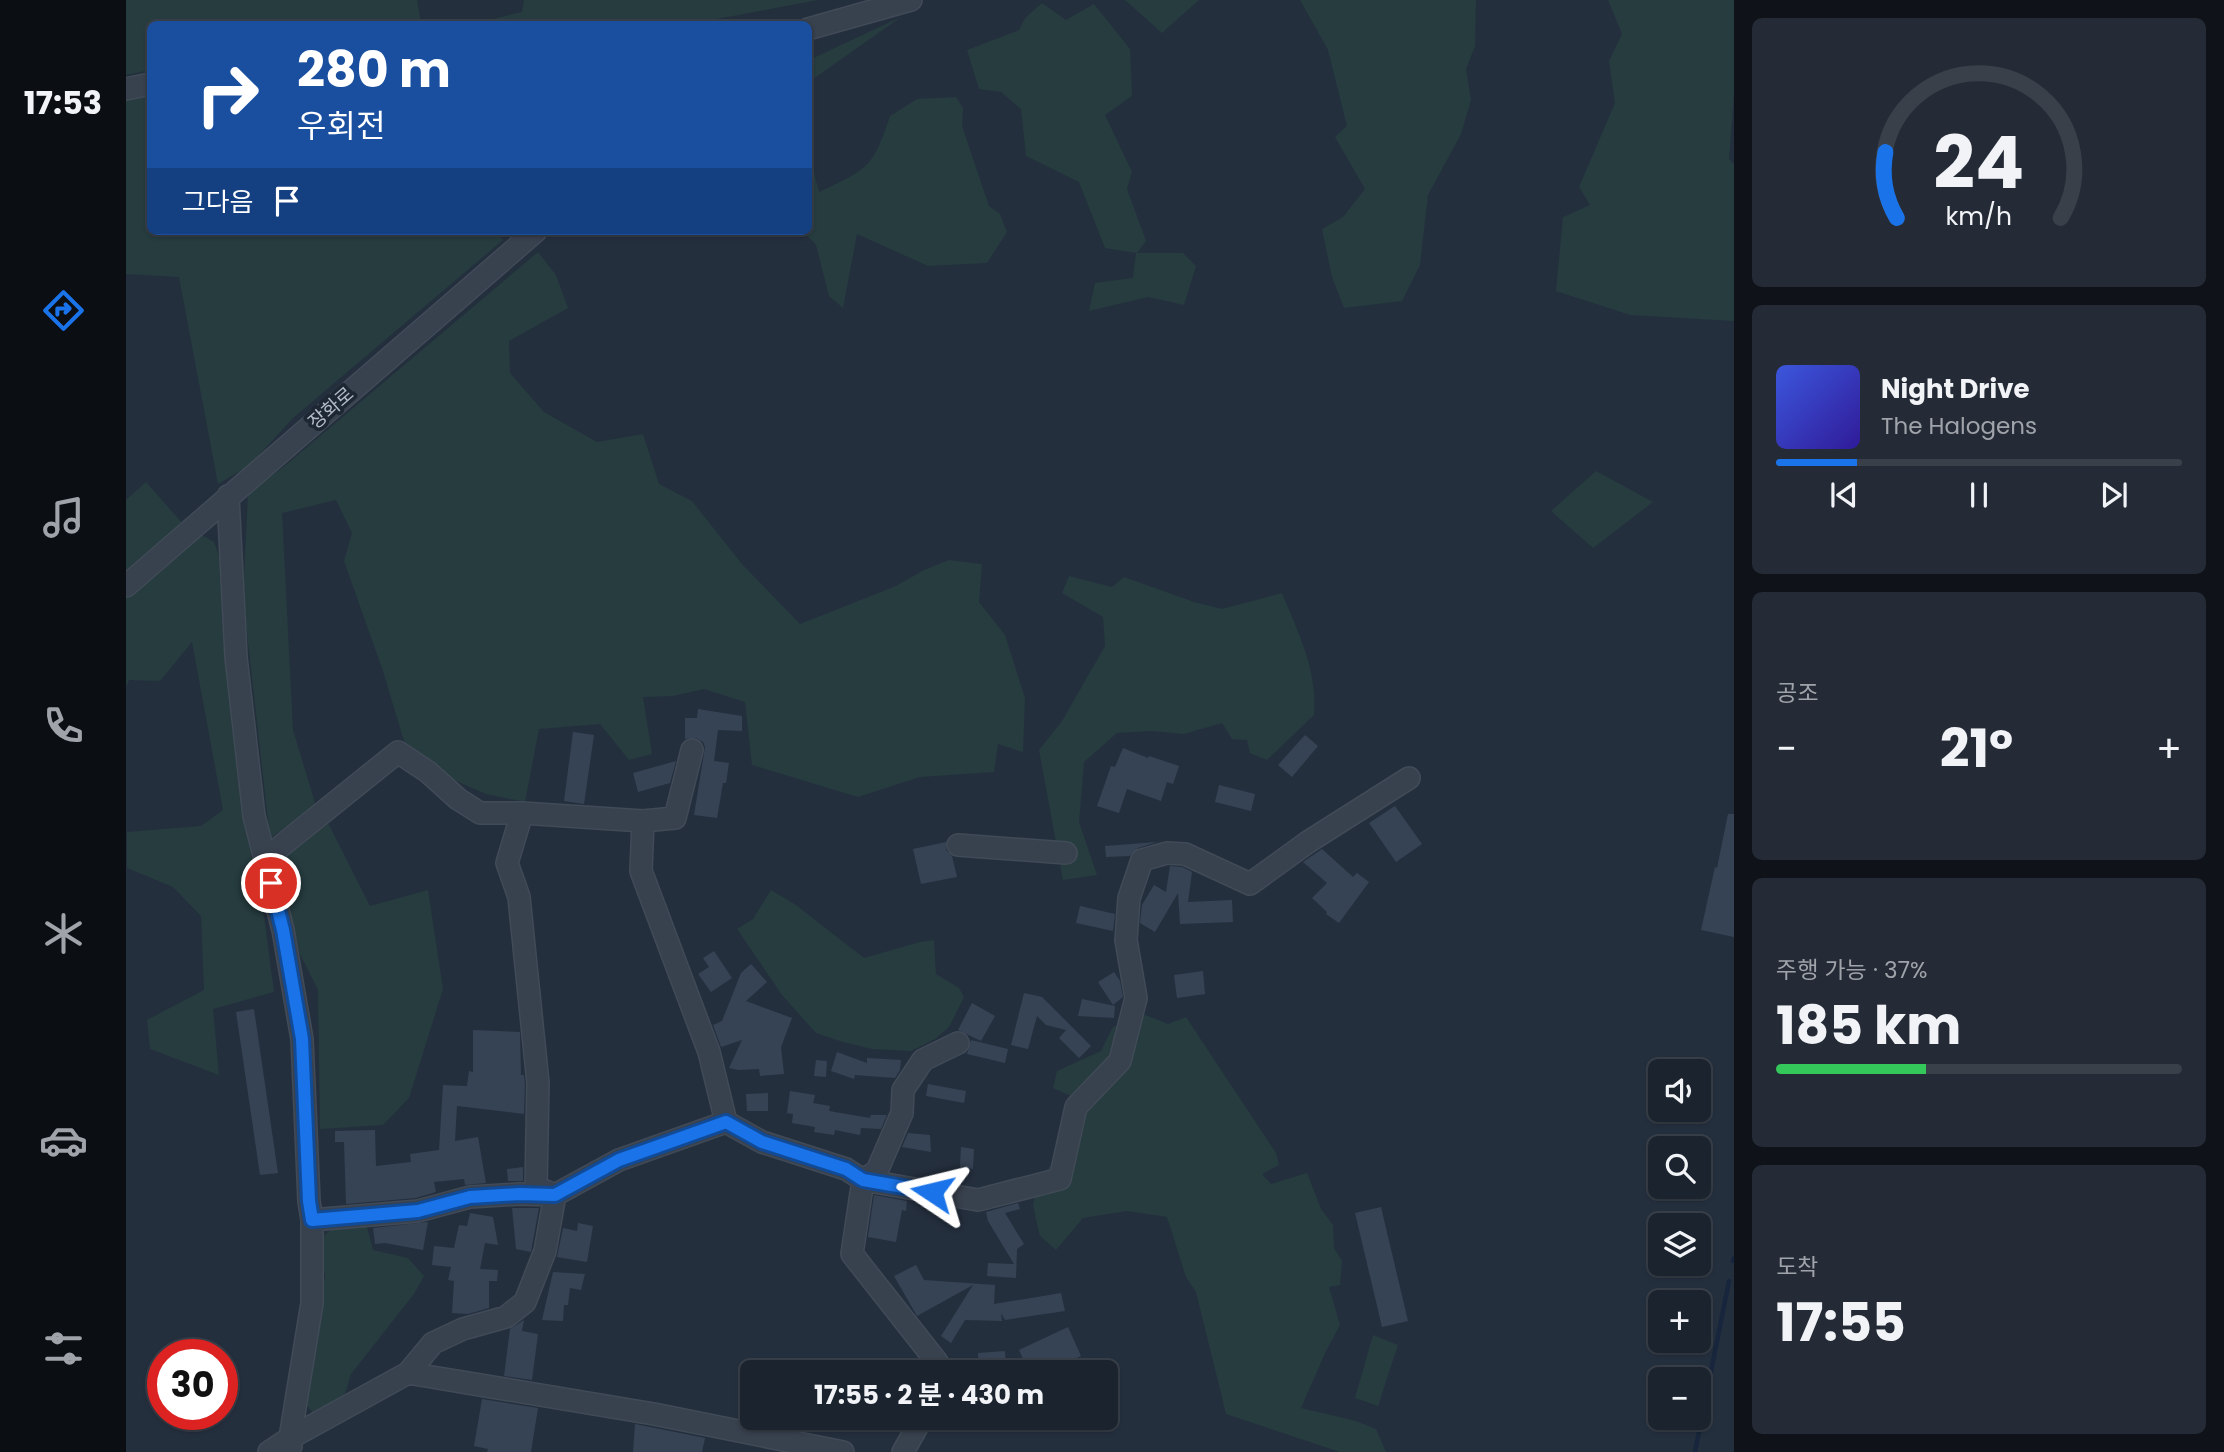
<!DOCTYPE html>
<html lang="ko">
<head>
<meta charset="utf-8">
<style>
	:root { --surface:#1b232e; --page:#242b36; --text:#f1f3f6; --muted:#a0a4aa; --line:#39404a; --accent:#1a73e8 }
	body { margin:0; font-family:Poppins,"Noto Sans KR",sans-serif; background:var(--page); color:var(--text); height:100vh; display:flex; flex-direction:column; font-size:26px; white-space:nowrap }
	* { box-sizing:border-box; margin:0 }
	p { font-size:23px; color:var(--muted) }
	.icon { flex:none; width:38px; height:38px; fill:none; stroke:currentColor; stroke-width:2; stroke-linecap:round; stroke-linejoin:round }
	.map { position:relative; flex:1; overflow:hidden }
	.drawer { display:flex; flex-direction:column; gap:18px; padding:18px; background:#0f1319; width:490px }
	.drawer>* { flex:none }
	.top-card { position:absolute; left:21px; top:21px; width:665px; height:214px; border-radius:10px; box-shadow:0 2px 5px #0004,0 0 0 2px var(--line); background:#1a4fa0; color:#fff; overflow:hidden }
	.buttons { position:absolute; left:1522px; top:1059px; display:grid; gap:14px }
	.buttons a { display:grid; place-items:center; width:63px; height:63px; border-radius:10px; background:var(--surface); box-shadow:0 2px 5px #0004,0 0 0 2px var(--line); font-size:35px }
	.speed { position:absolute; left:21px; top:1339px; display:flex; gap:14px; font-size:35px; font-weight:700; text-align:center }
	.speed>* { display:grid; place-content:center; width:91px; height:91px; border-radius:50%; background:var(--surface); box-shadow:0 2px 5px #0004,0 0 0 2px var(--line); line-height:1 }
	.speed .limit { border:10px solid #d22; background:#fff; color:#111 }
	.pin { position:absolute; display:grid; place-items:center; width:60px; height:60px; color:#fff; margin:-30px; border:4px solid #fff; border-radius:50%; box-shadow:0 2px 7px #0007 }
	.me { position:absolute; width:77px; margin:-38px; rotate:280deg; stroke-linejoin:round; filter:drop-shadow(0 0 5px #0008) }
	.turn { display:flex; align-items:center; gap:24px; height:147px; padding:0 35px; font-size:32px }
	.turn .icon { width:91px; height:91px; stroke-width:2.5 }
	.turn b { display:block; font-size:49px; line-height:60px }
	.then { display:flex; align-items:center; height:66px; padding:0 35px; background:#0003; gap:14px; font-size:26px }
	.big { font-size:52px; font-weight:700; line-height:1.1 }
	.drawer .card { flex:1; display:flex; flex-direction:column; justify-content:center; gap:10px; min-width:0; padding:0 24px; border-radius:10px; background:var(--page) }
	.drawer .dial { align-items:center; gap:0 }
	.dial svg { height:182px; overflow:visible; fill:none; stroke:var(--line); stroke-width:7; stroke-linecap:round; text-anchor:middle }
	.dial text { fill:var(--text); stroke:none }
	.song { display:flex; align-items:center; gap:21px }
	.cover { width:84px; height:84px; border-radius:10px; background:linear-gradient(135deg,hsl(230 70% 55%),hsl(250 70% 35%)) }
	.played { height:7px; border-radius:4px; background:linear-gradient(90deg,var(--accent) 20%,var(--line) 20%) }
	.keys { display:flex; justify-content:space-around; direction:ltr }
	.heat { display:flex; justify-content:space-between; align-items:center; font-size:38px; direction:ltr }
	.charge { height:10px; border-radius:5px; background:linear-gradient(90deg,#34c759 37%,var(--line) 0) }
	.trip { position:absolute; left:614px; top:1360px; width:378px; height:70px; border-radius:10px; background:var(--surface); box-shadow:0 2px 5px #0004,0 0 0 2px var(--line); font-weight:700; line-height:70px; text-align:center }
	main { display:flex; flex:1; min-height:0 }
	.menu { display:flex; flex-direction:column; width:126px; justify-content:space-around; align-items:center; background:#0b0e12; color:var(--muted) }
	.menu .icon { width:49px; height:49px }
	.menu .selected { color:var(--accent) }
	.menu b { font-size:32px; color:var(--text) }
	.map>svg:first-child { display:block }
	.green { fill:#263c3f }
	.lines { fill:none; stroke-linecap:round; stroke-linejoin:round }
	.stream { stroke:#17263c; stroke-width:4.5 }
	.building { fill:#364354 }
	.minor-casing { stroke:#414a57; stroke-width:24 }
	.minor { stroke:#38414e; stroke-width:21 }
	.route-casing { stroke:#114b97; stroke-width:18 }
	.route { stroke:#1a73e8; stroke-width:12 }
	.labels { text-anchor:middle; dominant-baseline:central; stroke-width:7; stroke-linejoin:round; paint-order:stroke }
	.street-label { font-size:19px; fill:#b4bcc9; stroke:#1d2633 }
</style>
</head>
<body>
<main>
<nav class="menu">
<b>17:53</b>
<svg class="icon selected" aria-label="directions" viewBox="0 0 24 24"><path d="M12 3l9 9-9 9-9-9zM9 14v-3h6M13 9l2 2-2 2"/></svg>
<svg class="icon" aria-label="music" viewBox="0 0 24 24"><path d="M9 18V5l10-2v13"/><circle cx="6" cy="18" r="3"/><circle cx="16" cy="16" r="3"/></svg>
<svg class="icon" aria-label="phone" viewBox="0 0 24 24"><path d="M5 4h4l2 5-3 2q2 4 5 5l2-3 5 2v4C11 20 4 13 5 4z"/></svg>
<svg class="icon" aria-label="climate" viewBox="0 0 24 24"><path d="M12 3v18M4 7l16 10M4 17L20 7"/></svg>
<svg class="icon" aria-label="car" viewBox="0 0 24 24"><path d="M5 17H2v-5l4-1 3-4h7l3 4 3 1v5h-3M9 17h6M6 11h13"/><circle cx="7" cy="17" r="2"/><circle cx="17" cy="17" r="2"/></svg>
<svg class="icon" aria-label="filters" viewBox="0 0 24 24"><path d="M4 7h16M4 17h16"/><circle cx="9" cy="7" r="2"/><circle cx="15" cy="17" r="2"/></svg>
</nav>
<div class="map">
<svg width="1608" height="1452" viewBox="0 0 1608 1452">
	<rect width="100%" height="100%" fill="#242f3e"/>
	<!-- green -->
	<path class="green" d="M0 0H291L295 24H24V70L0 75Z
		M398 0H692L564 24H346L396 12Z
		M999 0H1073L1036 33Z
		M1174 0H1350L1349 46 1340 69 1345 100 1335 134 1302 195 1294 265 1276 301 1218 308 1206 277 1196 229 1217 217 1239 189 1209 137 1221 126 1202 50Z
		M1482 0H1608V94L1603 159 1608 164V321L1504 315 1430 291 1437 217 1464 205 1453 187 1489 103 1483 61 1496 34Z
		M916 3 940 20 968 4 1004 49 1006 96 979 115 1006 172 1001 189 1020 241 1011 253H1057L1070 266 1058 305 1022 297 963 311 969 283 1007 278 1010 253 979 248 953 182 900 156 895 109 875 92 853 89 841 50 893 30 899 18Z
		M775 17 683 82V60Z
		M24 90V231H371L377 240 167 418 123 466 92 484 53 277 0 274V95Z
		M830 97 837 108 836 126 863 206 874 214 881 232 861 263 802 266 731 234 717 308 703 296 690 245 677 231H682L683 153 693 192C742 169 747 168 764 116L791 99Z
		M412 252 430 275 442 308 383 341 384 373 418 412 471 442 517 434 533 484 566 501 616 564 674 624 770 586 798 570 823 560 856 564 853 602 879 635 899 698 897 752 872 744 868 772 794 777 732 797 626 765 619 702 578 689 547 696 517 697 526 754 503 760 474 724 413 729 399 802 360 794 321 777 278 741 257 671 218 561 226 533 210 500 156 513 167 730 190 806 144 838 117 598 122 494 161 464Z
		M1470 471 1527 502 1467 548 1425 511Z
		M20 482 58 525 88 542 96 564 97 607 117 815 138 916 148 992 87 1009 93 1075 24 1049 21 1020 78 990 75 916 47 887 1 868V832L75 826 97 810 66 642 34 681 3 680 0 687V500Z
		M943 576 986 587 998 577 1068 602 1096 609 1156 593C1172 632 1192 672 1188 715L1141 760 1124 753 1121 740 1106 739 1096 723 1058 734 1025 731 991 733 958 762 953 822 971 875 937 880 913 750 936 721 979 646 977 617 936 593Z
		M201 821 244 906 302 890 317 989 283 1098 257 1125 194 1129 192 990 174 954 155 883 162 850Z
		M645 890 670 905 738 958 794 942 808 940 810 974 833 988 838 997 823 1027 809 1039 785 1051 746 1049 717 1042 690 1033 656 995 611 929 627 919Z
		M1017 1014 1042 1024 1060 1017 1150 1153 1153 1165 1136 1174 1145 1184 1181 1173 1195 1209 1207 1225 1208 1248 1216 1261 1214 1285 1203 1287 1214 1325 1200 1351 1175 1408 1230 1421 1250 1429 1260 1452H1214L1100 1414 1070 1292 1060 1277 1041 1217 1001 1211 957 1218 930 1250 914 1236 907 1206 912 1179 932 1158 947 1097 927 1088 931 1071 975 1051 987 1027Z
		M240 1223 247 1250 282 1258 298 1276 288 1294 225 1374 217 1400 186 1412 178 1402 199 1276 193 1241C206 1225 220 1224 240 1223Z
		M1247 1335 1272 1345 1252 1406 1229 1398Z"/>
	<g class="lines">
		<!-- stream -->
		<path class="stream" d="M1607 1261 1608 1258
			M1569 1452 1603 1281"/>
	</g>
	<!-- building -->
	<path class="building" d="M572 709 616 716V731L592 730 588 761 603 763 600 783H597L591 818 568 815 579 747 577 742 570 738 559 739V718H571Z
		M447 732 468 735 458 804 438 801Z
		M1179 735 1192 746 1166 777 1152 765Z
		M997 748 1022 758 1023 756 1053 766 1047 784 1041 782 1035 801 1001 789 993 813 971 806 985 766 989 767Z
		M550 761 544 783 512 792 507 773Z
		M1093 785 1129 794 1125 811 1089 802Z
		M1269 806 1296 844 1270 862 1243 823Z
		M1602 814H1608V937L1575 930 1589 867 1591 868Z
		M820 842V850L826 856 831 877 795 884 787 849Z
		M1031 842 1012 848 1004 856 980 857 979 846Z
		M1196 849 1227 877 1231 873 1243 882 1213 923 1200 914 1201 912 1186 898 1201 883 1177 862Z
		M1044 866 1056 867 1066 872 1062 902 1106 900 1107 922 1054 924 1052 893 1029 932 1014 923 1016 905 1028 885 1040 892Z
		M954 906 989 914 987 931 950 923Z
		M588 951 606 978 585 992 572 974 583 967 577 958Z
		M625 964 641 982 620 1001 666 1018 655 1047 658 1074 634 1076 633 1069 613 1070 603 1068 616 1040 595 1047 587 1025 596 1021 615 973Z
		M1077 971 1079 994 1051 998 1048 975Z
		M988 972 994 981 997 997 987 1005 972 982Z
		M898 993 916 997 965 1046 953 1058 933 1038 940 1030 920 1025 911 1016 902 1049 885 1045Z
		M956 999 989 1006 988 1018 952 1016Z
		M846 1003 869 1016 855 1041 832 1030Z
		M128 1009 152 1173 134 1175 110 1012Z
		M347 1030 394 1032 395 1075H398L399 1084 398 1114 331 1106 329 1141 352 1137 360 1183 339 1185 338 1179 308 1182 310 1192 290 1198 220 1204 218 1142H209V1131L249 1130 250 1166 285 1162 284 1154 313 1150 317 1085 341 1086 343 1071 347 1072Z
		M845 1040 882 1049 879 1063 841 1054Z
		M711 1052 741 1063V1058L775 1060 774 1070 769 1078 729 1075 728 1079 705 1071Z
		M690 1060 701 1061 700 1077 688 1076Z
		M802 1084 840 1091 838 1103 800 1096Z
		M664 1091 689 1095 687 1103 704 1106 703 1111 744 1118 745 1115H761L755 1129 735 1128 734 1135 709 1130 708 1135 688 1132 689 1127 666 1123 667 1114 661 1113Z
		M642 1093V1111H621L620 1094Z
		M782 1133 804 1135 805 1152 776 1147Z
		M835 1147 848 1149 847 1169 834 1167Z
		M397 1167V1181H382L381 1169Z
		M748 1195 781 1201 780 1211 776 1210 770 1242 742 1237Z
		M892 1203 894 1209 879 1213 898 1244 891 1249 890 1278 861 1276 862 1263 888 1264 862 1221 860 1212Z
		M1255 1207 1282 1321 1256 1327 1229 1213Z
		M386 1208H413L405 1252 390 1249Z
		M344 1213 367 1217 372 1245 359 1243 354 1269 372 1270 371 1281H363V1308L342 1314 326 1313 328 1281 322 1280 325 1267 306 1265 308 1246 328 1248 333 1225 341 1226Z
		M302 1222 297 1250 259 1243 249 1244 247 1228Z
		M452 1223 467 1226 461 1262 431 1257 437 1228 451 1231Z
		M790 1265 798 1280 869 1285 868 1304 935 1293 939 1311 879 1320 875 1313 876 1321 839 1320 825 1343 815 1336 847 1285 791 1316 768 1276Z
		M427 1272 459 1274 455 1290 444 1288 442 1305H438L437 1321 416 1320Z
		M398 1320 396 1331 412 1334 406 1380 378 1376 384 1329Z
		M942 1327 955 1356 921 1372H903L893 1350Z
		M879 1351 880 1372H853L852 1353Z
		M356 1399 412 1408 405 1452H361L362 1449 348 1446Z
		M509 1424 579 1438 576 1452H507Z"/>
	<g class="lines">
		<defs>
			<path id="minor" d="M682 29 785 0
				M0 89 24 84
				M102 496 110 657 128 816 157 930 176 1039 183 1201 186 1220 292 1211 344 1197 393 1194 429 1195 410 1187 412 1083 393 897 381 863 396 813 517 821 549 818 566 750
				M0 586 410 231
				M517 821 515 871 583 1052 600 1122 636 1142 720 1169 737 1180 726 1254 811 1362 810 1372
				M832 845 940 853
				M139 859 272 752 302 772 332 799 354 813H396
				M832 1043 797 1060 777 1090 776 1113 751 1171 737 1180 852 1200 934 1179 950 1107 994 1061 1010 998 1000 940 1003 898 1016 860 1041 853 1059 854 1124 884 1182 842 1283 778
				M282 1373 528 1414 717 1452
				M165 1446 164 1438 186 1303V1220
				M143 1452 164 1438 282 1373 307 1343 337 1329 380 1317 399 1302 419 1251 429 1195 493 1160 600 1122
				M777 1452 796 1418"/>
		</defs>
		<!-- minor casing -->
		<use href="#minor" class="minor-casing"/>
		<!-- minor -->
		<use href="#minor" class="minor"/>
	</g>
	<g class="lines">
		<defs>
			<path id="route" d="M145 883 157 930 176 1039 183 1201 186 1220 292 1211 344 1197 393 1194 429 1195 493 1160 600 1122 636 1142 720 1169 737 1180 806 1192"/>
		</defs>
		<!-- route casing -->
		<use href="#route" class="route-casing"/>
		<!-- route -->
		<use href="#route" class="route"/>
	</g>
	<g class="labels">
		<!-- street labels -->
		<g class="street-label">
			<text transform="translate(205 408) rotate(-41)">장화로</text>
		</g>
	</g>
</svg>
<div class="buttons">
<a><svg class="icon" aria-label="sound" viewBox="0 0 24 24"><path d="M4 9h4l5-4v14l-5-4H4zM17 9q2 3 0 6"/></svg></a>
<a><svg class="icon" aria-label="search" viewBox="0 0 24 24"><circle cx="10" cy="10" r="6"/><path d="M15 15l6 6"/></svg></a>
<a><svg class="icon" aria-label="layers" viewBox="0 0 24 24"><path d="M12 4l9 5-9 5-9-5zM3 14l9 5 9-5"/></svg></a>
<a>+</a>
<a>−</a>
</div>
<div class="speed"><div class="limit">30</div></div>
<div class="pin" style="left:145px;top:883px;background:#d93025"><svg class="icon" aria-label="arrive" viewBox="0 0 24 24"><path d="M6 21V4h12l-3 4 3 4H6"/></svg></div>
<svg class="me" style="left:806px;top:1192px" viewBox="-20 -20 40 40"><path d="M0-17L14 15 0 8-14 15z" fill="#1a73e8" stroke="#fff" stroke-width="4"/></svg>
<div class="trip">17:55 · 2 분 · 430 m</div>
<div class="top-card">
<div class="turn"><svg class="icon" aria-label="right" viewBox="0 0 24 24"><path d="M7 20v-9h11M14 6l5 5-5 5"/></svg><div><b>280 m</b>우회전</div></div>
<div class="then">그다음<svg class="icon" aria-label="arrive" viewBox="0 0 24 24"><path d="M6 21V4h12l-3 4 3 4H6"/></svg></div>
</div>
</div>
<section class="drawer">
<div class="card dial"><svg viewBox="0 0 100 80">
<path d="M14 69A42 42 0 1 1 86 69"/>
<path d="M14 69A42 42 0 0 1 9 40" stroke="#1a73e8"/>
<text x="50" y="56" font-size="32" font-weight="700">24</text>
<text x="50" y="72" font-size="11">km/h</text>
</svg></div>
<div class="card">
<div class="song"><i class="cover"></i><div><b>Night Drive</b><p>The Halogens</p></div></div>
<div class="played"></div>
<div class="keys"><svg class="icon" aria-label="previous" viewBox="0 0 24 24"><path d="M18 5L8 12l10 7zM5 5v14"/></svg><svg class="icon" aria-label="pause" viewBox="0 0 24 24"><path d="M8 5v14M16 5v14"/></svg><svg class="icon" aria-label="next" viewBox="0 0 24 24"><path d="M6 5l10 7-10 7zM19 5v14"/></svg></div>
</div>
<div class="card"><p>공조</p>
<div class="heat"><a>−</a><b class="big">21°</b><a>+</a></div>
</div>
<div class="card"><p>주행 가능 · 37%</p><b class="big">185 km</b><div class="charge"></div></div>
<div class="card"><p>도착</p><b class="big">17:55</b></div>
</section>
</main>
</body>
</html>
